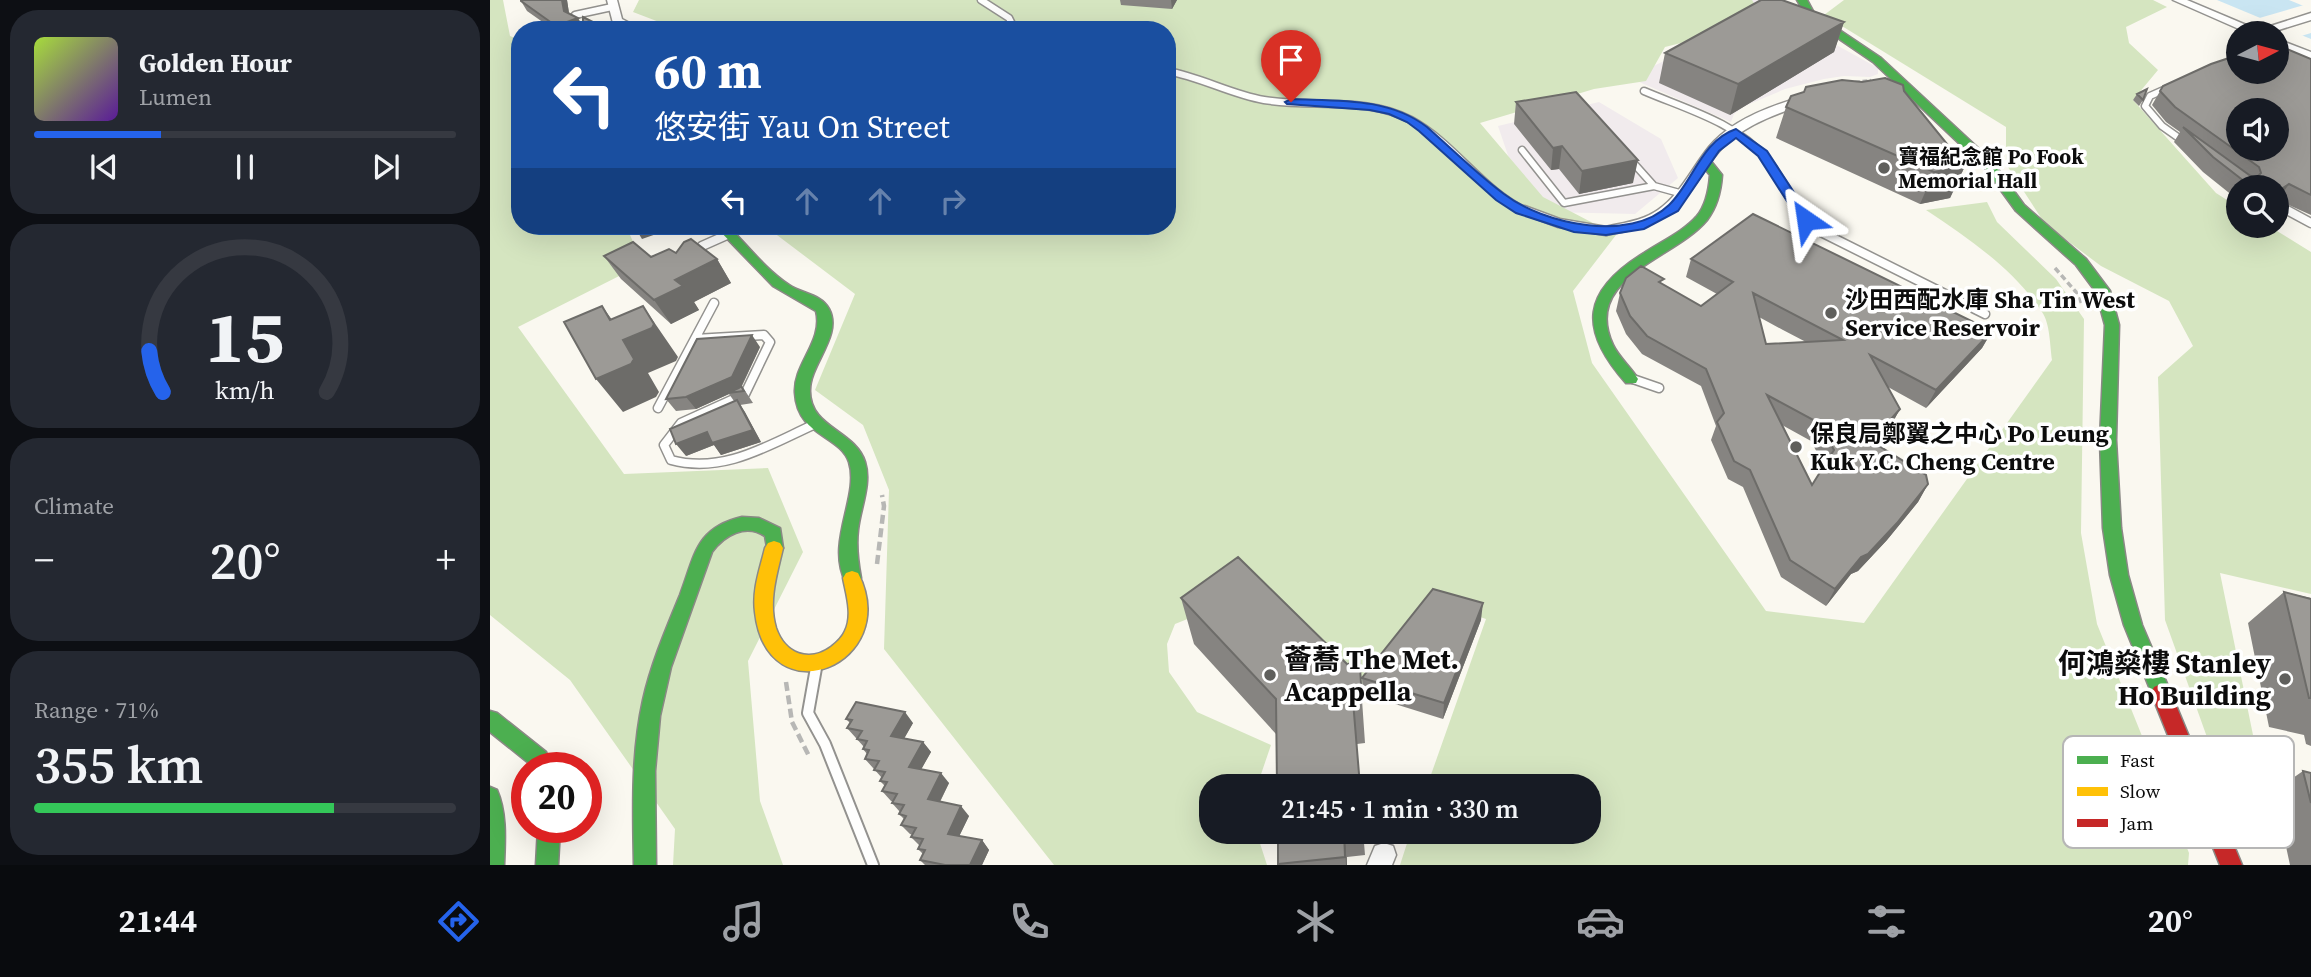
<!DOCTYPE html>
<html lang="en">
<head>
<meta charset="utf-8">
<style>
	:root { --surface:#171b24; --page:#242831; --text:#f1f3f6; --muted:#9ea1a6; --line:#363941; --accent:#2563eb }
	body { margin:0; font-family:"Source Serif 4","Noto Sans TC",serif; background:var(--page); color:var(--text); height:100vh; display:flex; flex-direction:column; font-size:26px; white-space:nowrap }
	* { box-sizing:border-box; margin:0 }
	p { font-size:23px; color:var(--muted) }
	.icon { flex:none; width:38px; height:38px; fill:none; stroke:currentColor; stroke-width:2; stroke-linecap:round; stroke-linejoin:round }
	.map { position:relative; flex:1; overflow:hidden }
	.drawer { display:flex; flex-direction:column; gap:10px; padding:10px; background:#0d0f14; width:490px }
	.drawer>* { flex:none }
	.banner { position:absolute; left:21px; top:21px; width:665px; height:214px; border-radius:28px; box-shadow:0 7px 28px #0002; background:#1a4fa0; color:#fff; overflow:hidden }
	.needle { width:46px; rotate:84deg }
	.tools { position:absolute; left:1736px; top:21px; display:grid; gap:14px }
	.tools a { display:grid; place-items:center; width:63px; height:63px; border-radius:50%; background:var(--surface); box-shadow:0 7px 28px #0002; font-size:35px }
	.speed { position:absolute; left:21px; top:752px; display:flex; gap:14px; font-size:35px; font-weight:700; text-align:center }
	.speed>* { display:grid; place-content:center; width:91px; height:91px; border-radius:50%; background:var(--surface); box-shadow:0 7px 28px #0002; line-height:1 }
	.speed .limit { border:10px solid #d22; background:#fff; color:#111 }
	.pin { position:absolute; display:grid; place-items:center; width:60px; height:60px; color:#fff; margin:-72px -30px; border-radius:50% 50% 50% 0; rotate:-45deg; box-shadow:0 0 7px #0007 }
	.pin .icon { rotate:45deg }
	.me { position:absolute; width:77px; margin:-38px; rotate:328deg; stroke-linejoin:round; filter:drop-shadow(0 0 5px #0008) }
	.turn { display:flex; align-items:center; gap:24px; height:147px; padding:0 28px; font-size:32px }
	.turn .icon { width:91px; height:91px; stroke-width:2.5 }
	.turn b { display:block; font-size:49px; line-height:60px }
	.lanes { display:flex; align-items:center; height:66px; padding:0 28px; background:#0003; justify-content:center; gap:35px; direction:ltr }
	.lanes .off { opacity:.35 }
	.big { font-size:52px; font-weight:600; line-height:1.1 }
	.drawer .card { flex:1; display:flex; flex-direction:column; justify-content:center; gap:10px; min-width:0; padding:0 24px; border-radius:28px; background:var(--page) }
	.drawer .dial { align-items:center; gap:0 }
	.dial svg { height:182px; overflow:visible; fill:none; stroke:var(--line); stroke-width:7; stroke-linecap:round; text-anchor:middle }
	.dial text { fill:var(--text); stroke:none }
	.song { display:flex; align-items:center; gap:21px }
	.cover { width:84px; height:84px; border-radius:10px; background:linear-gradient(135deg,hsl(80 70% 55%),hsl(270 70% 35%)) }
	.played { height:7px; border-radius:4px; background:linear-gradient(90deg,var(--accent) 30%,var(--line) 30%) }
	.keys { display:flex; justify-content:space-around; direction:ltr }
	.heat { display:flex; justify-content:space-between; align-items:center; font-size:38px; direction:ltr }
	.charge { height:10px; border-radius:5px; background:linear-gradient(90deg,#34c759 71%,var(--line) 0) }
	.trip { position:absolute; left:709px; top:774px; width:402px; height:70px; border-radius:28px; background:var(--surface); box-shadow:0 7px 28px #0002; font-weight:600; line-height:70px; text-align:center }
	.menu { display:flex; height:112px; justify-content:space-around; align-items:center; background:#090b0e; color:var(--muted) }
	.menu .icon { width:49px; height:49px }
	.menu .current { color:var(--accent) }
	.menu b { font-size:32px; color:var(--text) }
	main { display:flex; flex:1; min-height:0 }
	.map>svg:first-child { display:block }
	.industrial { fill:#f1ebed }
	.forest { fill:#d5e5c0 }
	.water { fill:#c9e5f2 }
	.pier { fill:#faf8f0 }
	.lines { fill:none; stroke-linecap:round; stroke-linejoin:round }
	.lane-far2-casing { stroke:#93928f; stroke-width:9 }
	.lane-far1-casing { stroke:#93928f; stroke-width:11 }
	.lane-casing { stroke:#93928f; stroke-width:14 }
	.street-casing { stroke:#93928f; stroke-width:3 }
	.fast-casing { stroke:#8a8985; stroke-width:3 }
	.slow-casing { stroke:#8a8985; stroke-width:3 }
	.jam-casing { stroke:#8a8985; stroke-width:3 }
	.path-far2 { stroke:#b7b7b5; stroke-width:2.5; stroke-dasharray:5 2.5; stroke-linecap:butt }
	.path-far1 { stroke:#b7b7b5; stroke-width:3.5; stroke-dasharray:6 3.5; stroke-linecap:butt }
	.path { stroke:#b7b7b5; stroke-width:4.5; stroke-dasharray:9 4.5; stroke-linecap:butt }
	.lane-far2 { stroke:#fefefd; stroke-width:6 }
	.lane-far1 { stroke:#fefefd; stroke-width:8 }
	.lane { stroke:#fefefd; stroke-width:10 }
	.street { fill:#fefefd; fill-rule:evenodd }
	.fast { fill:#4caf50; fill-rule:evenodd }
	.slow { fill:#ffc107; fill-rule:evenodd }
	.jam { fill:#c62828; fill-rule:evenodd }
	.wall { fill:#868481; fill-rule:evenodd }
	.shaded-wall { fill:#6d6c69 }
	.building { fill:#9c9a96; stroke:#6d6c69; stroke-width:2; fill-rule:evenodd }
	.route { fill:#2563eb; stroke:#184099; stroke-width:2 }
	.poi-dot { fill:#5f5f5c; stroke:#fff; stroke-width:2.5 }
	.labels { text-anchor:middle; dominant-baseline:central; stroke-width:7; stroke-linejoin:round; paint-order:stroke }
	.far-poi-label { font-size:21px; font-weight:bold; fill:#0c0c0c; stroke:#fff; text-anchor:start }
	.poi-label { font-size:24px; font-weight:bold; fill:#0c0c0c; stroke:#fff; text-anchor:start }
	.near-poi-label { font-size:28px; font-weight:bold; fill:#0c0c0c; stroke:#fff; text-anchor:start }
	.key { fill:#fff; stroke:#b6b6b6; stroke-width:2 }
	.key-label { font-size:19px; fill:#0c0c0c }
</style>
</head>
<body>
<main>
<section class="drawer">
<div class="card">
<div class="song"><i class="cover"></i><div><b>Golden Hour</b><p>Lumen</p></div></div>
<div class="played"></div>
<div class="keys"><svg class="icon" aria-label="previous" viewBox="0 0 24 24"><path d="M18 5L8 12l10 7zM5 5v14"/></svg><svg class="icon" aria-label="pause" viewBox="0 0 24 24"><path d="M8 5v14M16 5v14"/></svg><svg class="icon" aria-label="next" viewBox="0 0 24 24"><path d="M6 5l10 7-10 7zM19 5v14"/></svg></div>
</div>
<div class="card dial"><svg viewBox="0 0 100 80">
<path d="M14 69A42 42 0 1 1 86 69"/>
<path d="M14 69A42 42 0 0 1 8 51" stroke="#2563eb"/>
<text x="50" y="56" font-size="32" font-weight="700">15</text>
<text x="50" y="72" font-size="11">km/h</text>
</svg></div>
<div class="card"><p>Climate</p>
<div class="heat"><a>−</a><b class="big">20°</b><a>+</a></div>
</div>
<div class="card"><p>Range · 71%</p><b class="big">355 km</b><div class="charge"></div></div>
</section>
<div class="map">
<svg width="1821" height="865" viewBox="0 0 1821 865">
	<rect width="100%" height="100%" fill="#faf8f0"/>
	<!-- industrial -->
	<path class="industrial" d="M1245 0H1281L1332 37 1388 68V74L1380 77 1354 76 1334 79 1295 89 1255 106 1244 114 1241 122 1147 81 1149 73 1174 61 1192 40Z
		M1109 102 1171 139 1188 178 1145 214 1060 212 1022 167 1008 126Z"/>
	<!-- forest -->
	<path class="forest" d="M0 0H13L20 36 30 40V226H136L153 264 28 327 134 474 278 468 313 552 258 661 270 801 293 865H183L185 829 80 680 0 615Z
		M149 0H1262L1270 12 1211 38 1175 47 1156 81 1104 89 990 123 1053 197 1126 235 1083 291 1102 363 1276 611 1374 623 1562 360C1560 346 1560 323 1552 312 1524 269 1478 238 1436 210L1497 202 1507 222 1566 279 1594 319 1591 533 1607 624 1699 853 1698 865H910L921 831H1099V786H937L996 619 939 600 870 687 710 614 685 624 677 644 679 672 707 712 781 745 767 786H721V831H766L777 865H564L394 649 399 490 373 425 325 390 365 294 275 226H677V30H190L143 12Z
		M1354 0H1663L1677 7 1636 27 1639 43 1668 70 1643 100 1726 193 1748 207V226H1779L1821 252V594L1730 573 1785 843 1756 846 1675 620 1668 377 1703 346 1679 301 1611 266 1555 224 1516 164V127L1334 15Z"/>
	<!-- water -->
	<path class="water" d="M1727 0H1799L1821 9V39Z"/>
	<!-- pier -->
	<path class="pier" d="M1814 5 1821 8V33L1808 37 1766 19Z"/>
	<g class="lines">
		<defs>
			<path id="lane-far2" d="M491 0 519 18 525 30
				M85 15 122 7
				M677 71C711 77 740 94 774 100 822 108 876 96 921 120 965 144 992 191 1038 212
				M1678 88 1660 96 1655 106 1672 126 1696 143
				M1154 91C1196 109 1245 122 1276 158 1290 175 1299 194 1312 212
				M1032 150 1074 203 1164 186
				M1139 158 1164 186 1193 194
				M1787 205 1800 212"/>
			<path id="lane-far1" d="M1034 210 1069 223 1116 231
				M1310 210 1329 231 1495 314
				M1797 210 1821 223
				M205 254 212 246 239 234
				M205 339 274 335 280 342 255 394 191 423 174 445 181 460C233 474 277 446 323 425
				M1143 379 1169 388
				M168 408 224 303"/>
			<path id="lane" d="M326 668 318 713 335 744 383 865"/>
			<path id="street" d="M117 0H127L132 19 153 30H138L123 23Z
				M1683 0H1697L1768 30 1821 13V20L1779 33H1758Z
				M1787 39 1821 52V59L1787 46Z
				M1319 95 1323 96V102C1293 111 1259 123 1236 144 1224 155 1215 170 1206 183 1180 221 1159 227 1116 235L1109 231 1111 228C1130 223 1151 222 1168 210 1190 195 1202 168 1219 147 1242 119 1285 104 1319 95Z
				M894 843 903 846 906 855 902 865H877L885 846Z"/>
			<path id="fast" d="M1307 0H1317L1324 13 1391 58 1502 161 1534 205 1596 259 1620 291 1629 325 1626 440 1631 528 1638 575 1652 625 1681 693 1678 699 1671 702 1664 699 1634 625 1620 575 1613 528 1610 440 1615 325 1606 292 1586 265 1526 211 1494 167 1383 62 1317 17Z
				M1216 159 1220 160 1232 175C1231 191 1227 207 1217 220 1185 259 1091 277 1123 345 1129 358 1141 367 1148 379L1146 383H1136C1088 329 1092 291 1154 253 1172 241 1193 232 1207 216 1216 205 1219 189 1220 175L1210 163Z
				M225 226H238C258 246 275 269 299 285 312 294 331 294 339 309 353 335 320 364 320 390 319 428 365 430 375 462 382 484 370 509 368 530 366 546 368 562 371 578L368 583 362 585 356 583C335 542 370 497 359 462 350 435 307 436 305 393 303 364 334 341 326 311L283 286Z
				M252 517 269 518 290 528 293 548 290 553 284 555 278 553 275 536C256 523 234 535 222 552L181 667 170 716 165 771 166 865H144C143 810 141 754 153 700 161 664 176 629 190 595 205 556 205 528 252 517Z
				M0 711 7 713 56 752 61 768H41L40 764 0 732Z
				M0 787 7 790C17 813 15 840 14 865H0Z
				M48 828H70L68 865H46Z"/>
			<path id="slow" d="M284 541 290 543 293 548C287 574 278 601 286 628 295 654 319 663 341 647 346 643 352 638 355 631 363 615 356 594 353 578L356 573 362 571 368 573C414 664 277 720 265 612 262 590 270 569 275 548L278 543Z"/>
			<path id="jam" d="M1671 684 1678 687 1681 693 1752 865H1730L1661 693 1664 687Z"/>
		</defs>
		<!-- lane-far2 casing -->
		<use href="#lane-far2" class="lane-far2-casing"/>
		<!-- lane-far1 casing -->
		<use href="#lane-far1" class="lane-far1-casing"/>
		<!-- lane casing -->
		<use href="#lane" class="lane-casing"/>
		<!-- street casing -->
		<use href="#street" class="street-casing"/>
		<!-- fast casing -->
		<use href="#fast" class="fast-casing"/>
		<!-- slow casing -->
		<use href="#slow" class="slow-casing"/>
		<!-- jam casing -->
		<use href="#jam" class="jam-casing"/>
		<!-- path-far2 -->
		<path class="path-far2" d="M1365 82 1381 80"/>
		<!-- path-far1 -->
		<path class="path-far1" d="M1565 268 1586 292 1593 306"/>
		<!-- path -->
		<path class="path" d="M387 564 394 506 392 495
			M296 682 302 722 319 756"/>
		<!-- lane-far2 -->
		<use href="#lane-far2" class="lane-far2"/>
		<!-- lane-far1 -->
		<use href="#lane-far1" class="lane-far1"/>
		<!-- lane -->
		<use href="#lane" class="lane"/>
		<!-- street -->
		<use href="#street" class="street"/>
		<!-- fast -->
		<use href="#fast" class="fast"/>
		<!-- slow -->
		<use href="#slow" class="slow"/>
		<!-- jam -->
		<use href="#jam" class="jam"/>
	</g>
	<!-- wall -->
	<path class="wall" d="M77 0 79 13 93 26H111L113 30H93V29L90 30H64L37 11 31 1Z
		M630 0H687L682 9 631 5Z
		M1354 22 1344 52 1240 115 1169 83 1175 53Z
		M1821 59V215L1790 201 1787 205V187H1748V200L1713 172 1684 142 1690 132 1676 122 1662 105 1673 86Z
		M1414 91 1475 166 1460 198 1430 204 1286 138 1296 107Z
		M1647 94 1653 100 1649 106 1643 100Z
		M1026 102 1143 183 1089 194 1069 169 1061 170 1024 124Z
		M186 253 227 259 241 283 204 302 209 310 181 324 131 279 114 256 161 257Z
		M1201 259 1502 331 1492 348 1436 408 1398 387 1410 409 1400 427 1385 444 1438 484 1428 502 1397 540 1368 571 1361 574 1336 606 1291 577 1253 487 1238 479 1221 440 1226 426 1211 386 1152 354 1136 334 1126 311 1130 293 1211 306 1227 294 1196 277ZM1269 317 1293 330 1316 342 1276 344ZM1292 425 1321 441 1334 466 1322 485Z
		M270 347 252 386 263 403 250 405 271 442 231 455 224 445 196 456 244 401 239 394 206 409 186 411 176 399Z
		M1794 592 1821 598V746L1816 744 1814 735 1779 727 1758 623Z
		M691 598 872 700 875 743 867 744 786 734 704 644Z
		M991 620 953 719 873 694 872 678Z
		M356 719 423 723 414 738 433 742 441 752 431 769 459 783 450 802 479 816 469 836 492 840 499 850 492 865H435L430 860 433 854 428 849 430 846 421 837 423 835 420 834 411 825 414 819 409 814 410 812 402 803 403 801H401L392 791 395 786 390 781 392 778 375 759 377 754 373 749 374 747 357 728 360 723Z
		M1813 771 1821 773V865H1800L1784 791Z
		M788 831H873L875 855 857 857V865H788Z"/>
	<!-- shaded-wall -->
	<path class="shaded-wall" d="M72 0H77L80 20 74 11Z
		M681 0H687L682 9Z
		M88 18 94 28 90 30H69L66 26Z
		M1354 22 1344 52 1240 115 1248 84Z
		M1072 146 1069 169 1061 170 1063 148Z
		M1148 160 1143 183 1089 194 1092 171Z
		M1475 166 1460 198 1430 204 1444 172Z
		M1799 184 1790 197 1795 194 1787 205V196L1793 188Z
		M144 226H173L175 231 152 239Z
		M227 259 241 283 204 302 209 310 181 324 164 300 185 280Z
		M112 306 136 339 153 306 188 357 186 361 158 373 169 392 166 397 133 412 106 379 133 340Z
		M1502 331 1492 348 1436 408 1446 390Z
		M262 335 270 347 250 389 238 393 239 394 206 409 196 397Z
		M247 400 255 412 271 442 231 455 224 445 196 456 186 444Z
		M1410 409 1400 427 1372 459 1381 441Z
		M1438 484 1428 502 1397 540 1368 571 1361 574 1336 606 1345 589 1371 557Z
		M993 603 991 620 953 719 954 703Z
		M415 712 423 723 410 746 401 736Z
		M433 742 441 752 427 777 419 767Z
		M451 773 459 783 446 809 438 799Z
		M471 806 479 816 466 843 458 834Z
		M854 831 857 865H856Z
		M492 840 499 850 492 865H480Z"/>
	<!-- building -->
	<path class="building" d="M31 0H72L74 11 88 18 66 26 31 1Z
		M1271 0H1292L1354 22 1248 84 1175 53Z
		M93 17 111 26V30H93Z
		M1787 45 1821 59V195L1799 184 1793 188 1795 194 1787 198V187H1762L1759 185 1723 157 1693 127 1762 177H1767L1771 173 1769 167 1685 107 1670 91 1673 86 1721 64 1748 55V72H1787ZM1748 110H1787V149H1748Z
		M1395 78 1413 85 1414 91 1475 166 1444 172 1296 107 1301 96 1314 92 1316 87 1352 80 1372 82Z
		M1657 89 1653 100 1647 94Z
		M1086 92 1148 160 1092 171 1072 146 1063 148 1026 102Z
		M1263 214 1502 331 1446 390 1380 355 1410 409 1381 441 1436 475 1438 484 1407 523 1378 554 1371 557 1345 589 1300 560 1260 470 1244 461 1227 422 1234 413 1216 369 1157 336 1140 316 1130 293 1136 278 1151 266 1174 279 1169 282 1211 306 1243 282 1201 259ZM1263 293 1353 340 1276 344ZM1277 395 1329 423 1344 450 1322 485Z
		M201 239 227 259 185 280 193 286 164 300 114 256 143 242 161 257 179 249 186 253 194 242Z
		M112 306 120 320 153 306 164 324 162 328 133 340 144 359 141 364 106 379 74 322Z
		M262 335 242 377 196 397 176 399 207 339Z
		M251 386 254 391 238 393 249 388Z
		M247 400 263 430 222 443 217 432 186 444 180 429Z
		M748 557 858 665 869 651 872 700 863 701 870 786H787L786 699 691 598Z
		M943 589 993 603 954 703 872 678Z
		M1794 592 1821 599V698H1819Z
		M366 702 415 712 401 736 433 742 419 767 451 773 438 799 471 806 458 834 492 840 480 865H455L430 860 435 850 428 849 433 839 421 837 426 828 411 825 416 816 409 814 414 805 402 803 407 794 392 791 397 782 390 781 395 772 384 770 389 761 375 759 379 750 373 749 377 741 367 739 372 731 357 728 362 720 356 719Z
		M1813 771 1821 773V803Z
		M788 831H854L855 857 788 864Z"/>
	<!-- route -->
	<path class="route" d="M801 99C847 101 898 97 937 127 962 149 987 174 1014 194 1053 224 1140 243 1179 205 1203 182 1211 141 1246 129L1277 151 1322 220 1316 224 1311 223 1268 156 1246 138 1229 151 1188 211 1154 229 1116 235 1084 232 1026 213 1006 200 929 131 917 122 899 114 880 110 797 104 795 102Z"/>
	<!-- markers -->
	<g class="poi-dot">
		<circle cx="1394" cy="168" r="7"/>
		<circle cx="1341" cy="313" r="7"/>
		<circle cx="1306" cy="447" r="7"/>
		<circle cx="780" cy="675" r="7"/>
		<circle cx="1795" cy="679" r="7"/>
	</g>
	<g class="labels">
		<!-- far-poi labels -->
		<g class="far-poi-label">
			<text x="1408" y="156">寶福紀念館 Po Fook<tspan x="1408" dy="24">Memorial Hall</tspan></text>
		</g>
		<!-- poi labels -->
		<g class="poi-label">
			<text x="1355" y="299">沙田西配水庫 Sha Tin West<tspan x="1355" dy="28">Service Reservoir</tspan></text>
			<text x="1320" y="433">保良局鄭翼之中心 Po Leung<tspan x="1320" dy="28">Kuk Y.C. Cheng Centre</tspan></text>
		</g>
		<!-- near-poi labels -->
		<g class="near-poi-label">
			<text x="794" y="659">薈蕎 The Met.<tspan x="794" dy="32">Acappella</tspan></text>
			<text x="1781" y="663" text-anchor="end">何鴻燊樓 Stanley<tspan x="1781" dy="32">Ho Building</tspan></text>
		</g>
	</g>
	<!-- legend -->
	<rect x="1573" y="736" width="231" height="112" rx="10" class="key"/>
	<rect x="1587" y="756" width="31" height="8" fill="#4caf50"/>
	<rect x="1587" y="787" width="31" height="9" fill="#ffc107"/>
	<rect x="1587" y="819" width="31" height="8" fill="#c62828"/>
	<g class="key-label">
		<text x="1630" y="767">Fast</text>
		<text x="1630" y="798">Slow</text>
		<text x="1630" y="830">Jam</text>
	</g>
</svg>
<div class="tools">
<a><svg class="needle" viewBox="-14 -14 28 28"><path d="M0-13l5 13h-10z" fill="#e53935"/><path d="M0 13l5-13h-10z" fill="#9ea1a6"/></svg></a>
<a><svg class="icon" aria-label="sound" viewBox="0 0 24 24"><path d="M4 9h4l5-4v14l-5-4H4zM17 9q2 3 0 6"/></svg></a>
<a><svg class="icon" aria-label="search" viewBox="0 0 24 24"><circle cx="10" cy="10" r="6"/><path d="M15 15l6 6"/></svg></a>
</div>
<div class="speed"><div class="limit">20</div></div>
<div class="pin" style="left:801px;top:102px;background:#d93025"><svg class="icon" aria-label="arrive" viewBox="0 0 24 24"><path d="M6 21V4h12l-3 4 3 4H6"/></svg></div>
<svg class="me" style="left:1316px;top:220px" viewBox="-20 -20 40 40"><path d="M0-17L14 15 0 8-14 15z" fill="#2563eb" stroke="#fff" stroke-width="4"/></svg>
<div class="trip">21:45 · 1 min · 330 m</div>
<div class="banner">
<div class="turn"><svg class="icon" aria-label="left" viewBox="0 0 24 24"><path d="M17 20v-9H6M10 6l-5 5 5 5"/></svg><div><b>60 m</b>悠安街 Yau On Street</div></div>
<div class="lanes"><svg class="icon" aria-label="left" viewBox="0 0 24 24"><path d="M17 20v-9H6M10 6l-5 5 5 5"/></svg><svg class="icon off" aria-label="ahead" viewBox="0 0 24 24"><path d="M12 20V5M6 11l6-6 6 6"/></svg><svg class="icon off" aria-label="ahead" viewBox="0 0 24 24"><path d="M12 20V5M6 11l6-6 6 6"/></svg><svg class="icon off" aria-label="right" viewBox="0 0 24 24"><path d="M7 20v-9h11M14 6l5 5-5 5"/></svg></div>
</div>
</div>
</main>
<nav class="menu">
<b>21:44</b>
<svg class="icon current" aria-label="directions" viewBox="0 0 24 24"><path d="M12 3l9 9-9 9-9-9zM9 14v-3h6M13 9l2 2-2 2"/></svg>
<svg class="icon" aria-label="music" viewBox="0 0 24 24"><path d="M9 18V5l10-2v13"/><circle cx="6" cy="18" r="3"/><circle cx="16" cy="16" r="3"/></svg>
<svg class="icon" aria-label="phone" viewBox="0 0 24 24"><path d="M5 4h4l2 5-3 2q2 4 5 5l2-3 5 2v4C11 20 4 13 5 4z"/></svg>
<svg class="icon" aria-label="climate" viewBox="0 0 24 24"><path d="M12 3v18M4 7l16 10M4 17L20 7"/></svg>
<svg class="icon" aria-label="car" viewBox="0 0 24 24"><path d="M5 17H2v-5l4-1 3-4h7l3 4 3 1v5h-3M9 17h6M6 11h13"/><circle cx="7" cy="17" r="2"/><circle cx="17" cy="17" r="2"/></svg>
<svg class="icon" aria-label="filters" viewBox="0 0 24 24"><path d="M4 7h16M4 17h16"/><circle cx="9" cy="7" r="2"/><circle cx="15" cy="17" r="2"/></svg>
<b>20°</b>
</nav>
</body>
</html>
